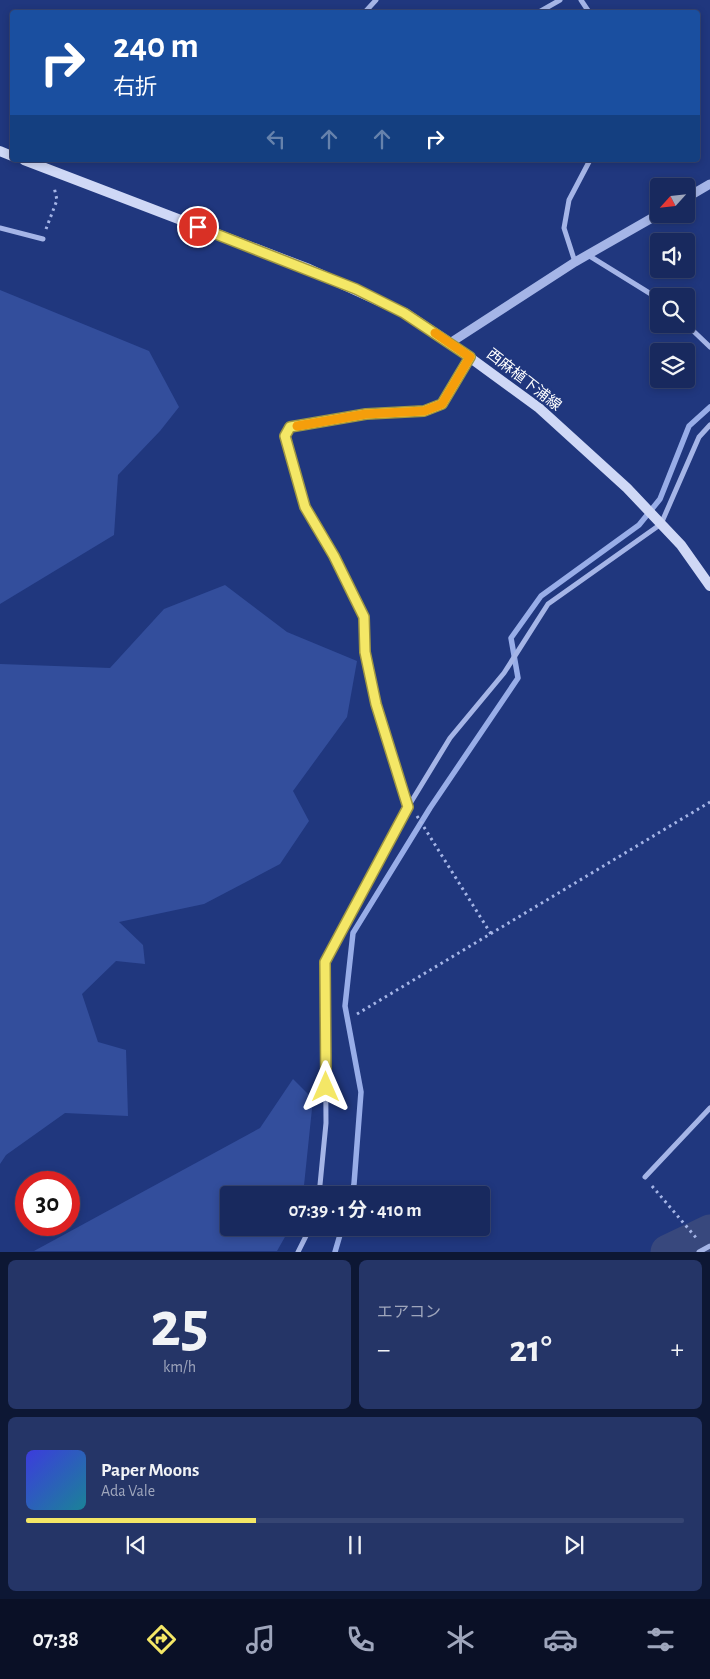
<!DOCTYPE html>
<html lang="ja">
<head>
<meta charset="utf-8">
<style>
	:root { --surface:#18295e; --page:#253567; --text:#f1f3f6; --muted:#9fa6bc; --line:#364573; --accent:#f4e766 }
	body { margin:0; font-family:"Alegreya Sans","Noto Sans JP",sans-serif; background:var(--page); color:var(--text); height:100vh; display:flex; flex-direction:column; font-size:19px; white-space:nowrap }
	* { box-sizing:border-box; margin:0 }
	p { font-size:16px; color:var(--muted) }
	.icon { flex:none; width:28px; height:28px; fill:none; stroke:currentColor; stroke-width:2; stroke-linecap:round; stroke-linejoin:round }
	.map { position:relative; height:1252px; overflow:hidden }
	.panel { display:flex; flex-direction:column; gap:8px; padding:8px; background:#0d1734; flex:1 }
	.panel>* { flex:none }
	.top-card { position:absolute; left:10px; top:10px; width:690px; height:152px; border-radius:5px; box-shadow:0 2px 8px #0003,0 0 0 1px var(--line); background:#1a4fa0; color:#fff; overflow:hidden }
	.needle { width:32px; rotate:243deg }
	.buttons { position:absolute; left:650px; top:178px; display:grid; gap:10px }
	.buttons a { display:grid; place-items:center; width:45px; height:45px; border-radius:5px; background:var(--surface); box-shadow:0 2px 8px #0003,0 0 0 1px var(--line); font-size:25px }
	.speed { position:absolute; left:15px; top:1171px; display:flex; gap:10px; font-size:25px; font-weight:700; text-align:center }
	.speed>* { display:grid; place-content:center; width:65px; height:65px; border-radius:50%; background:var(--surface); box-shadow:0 2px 8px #0003,0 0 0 1px var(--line); line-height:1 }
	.speed .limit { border:8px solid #d22; background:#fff; color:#111 }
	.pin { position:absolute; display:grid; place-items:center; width:42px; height:42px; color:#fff; margin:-21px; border:2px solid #fff; border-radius:50%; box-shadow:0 1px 5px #0007 }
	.me { position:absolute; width:55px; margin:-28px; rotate:0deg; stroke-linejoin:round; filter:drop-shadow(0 0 4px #0008) }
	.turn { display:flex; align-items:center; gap:18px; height:105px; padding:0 20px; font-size:22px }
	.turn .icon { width:65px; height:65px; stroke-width:2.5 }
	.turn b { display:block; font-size:35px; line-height:42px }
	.lanes { display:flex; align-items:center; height:48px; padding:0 20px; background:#0003; justify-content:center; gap:25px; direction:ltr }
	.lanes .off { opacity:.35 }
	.big { font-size:38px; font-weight:700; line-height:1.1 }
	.panel .tile { flex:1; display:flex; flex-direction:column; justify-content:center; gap:8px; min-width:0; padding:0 18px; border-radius:8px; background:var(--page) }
	.panel .dial { align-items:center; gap:0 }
	.dial b { font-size:65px; line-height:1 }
	.song { display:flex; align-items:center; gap:15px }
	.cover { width:60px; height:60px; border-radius:8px; background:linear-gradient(135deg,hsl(240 70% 55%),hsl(190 70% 35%)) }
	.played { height:5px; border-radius:2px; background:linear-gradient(90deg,var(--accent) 35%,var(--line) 35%) }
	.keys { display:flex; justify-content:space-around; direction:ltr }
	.heat { display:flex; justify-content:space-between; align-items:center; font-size:28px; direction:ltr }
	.panel .tiles { flex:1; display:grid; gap:8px; grid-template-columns:1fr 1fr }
	.tile:last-child { grid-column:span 2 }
	.trip { position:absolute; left:220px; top:1186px; width:270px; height:50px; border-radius:5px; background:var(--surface); box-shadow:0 2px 8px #0003,0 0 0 1px var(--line); font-weight:700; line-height:50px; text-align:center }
	.dock { display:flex; height:80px; justify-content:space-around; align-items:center; background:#0a1026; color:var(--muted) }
	.dock .icon { width:35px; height:35px }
	.dock .active { color:var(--accent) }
	.dock b { font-size:22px; color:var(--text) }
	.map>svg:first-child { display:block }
	.green { fill:#334e9c }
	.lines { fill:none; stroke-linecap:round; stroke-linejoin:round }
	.stream { stroke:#98ade8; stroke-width:5.5 }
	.river { stroke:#38487d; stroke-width:35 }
	.path { stroke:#a5b5e7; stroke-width:3; stroke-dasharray:2.5 4; stroke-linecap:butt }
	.minor { stroke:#a5b5e7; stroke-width:5 }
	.tertiary { stroke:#a5b5e7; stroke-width:9 }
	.secondary { stroke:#cfd8f6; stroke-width:10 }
	.route-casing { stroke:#9f9642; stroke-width:12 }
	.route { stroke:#f4e766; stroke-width:9 }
	.slow { stroke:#f59e0b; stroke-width:9 }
	.labels { text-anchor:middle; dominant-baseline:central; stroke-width:4.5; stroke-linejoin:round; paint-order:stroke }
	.street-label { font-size:15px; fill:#fff; stroke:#20377e }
</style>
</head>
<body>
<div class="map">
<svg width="710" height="1252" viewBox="0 0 710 1252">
	<rect width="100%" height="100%" fill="#20377e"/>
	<!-- green -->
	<path class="green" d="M0 290 149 351 179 407 160 431 118 475 114 535 0 604Z
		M225 585 287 632 357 661 347 717 293 791 309 821 280 864 204 904 119 922 143 945 145 964 116 961 82 994 98 1042 126 1050 128 1116 65 1113 6 1155 0 1164V664L110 668 164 609Z
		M293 1079 313 1099 303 1195H229V1228H290L277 1251H34L260 1128Z"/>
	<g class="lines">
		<!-- stream -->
		<path class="stream" d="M351 1195 354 1184 361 1092 345 1006 353 933 430 808 518 678 511 638 541 596 639 525 660 499 689 426 710 407
			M335 1252 342 1228"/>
		<!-- river -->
		<path class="river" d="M668 1252 710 1232"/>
		<!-- path -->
		<path class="path" d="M46 229 57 200 54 187
			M417 816 491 934
			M357 1014 710 802
			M652 1186 698 1240"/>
		<!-- minor -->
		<path class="minor" d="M581 0 589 12
			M365 12 376 0
			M539 12 560 0
			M0 228 43 239
			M588 255 659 299
			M575 262 564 228 569 200 590 160
			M686 324 710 347
			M408 807 376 705 365 652 364 617 334 556 305 507 285 436 290 427 366 415 424 411 442 404 470 357
			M645 1177 710 1108
			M319 1195 326 1123 325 963 338 934 408 807 450 738 504 673 548 604 661 524 699 437 710 425
			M298 1252 310 1228
			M699 1252 710 1246"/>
		<!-- tertiary -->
		<path class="tertiary" d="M686 198 710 184
			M450 343 575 262 659 214"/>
		<!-- secondary -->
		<path class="secondary" d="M0 151 12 156
			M24 160 309 269 405 313 450 343 539 408 627 488 681 545 710 586"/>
	</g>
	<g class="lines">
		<defs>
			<path id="route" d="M198 227 356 289 404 313 470 357 442 404 424 411 366 414 290 427 285 436 305 507 334 556 364 617 365 652 376 704 408 807 325 962 326 1087"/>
		</defs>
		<!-- route casing -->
		<use href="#route" class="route-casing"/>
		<!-- route -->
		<use href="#route" class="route"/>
		<!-- slow -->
		<path class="slow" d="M297 426 366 414 424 411 442 404 470 357 435 333"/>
	</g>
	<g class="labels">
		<!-- street labels -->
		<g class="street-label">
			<text transform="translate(524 380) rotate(38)">西麻植下浦線</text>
		</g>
	</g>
</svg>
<div class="buttons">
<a><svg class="needle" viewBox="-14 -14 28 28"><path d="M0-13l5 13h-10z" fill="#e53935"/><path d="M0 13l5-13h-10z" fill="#9fa6bc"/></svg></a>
<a><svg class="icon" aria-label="sound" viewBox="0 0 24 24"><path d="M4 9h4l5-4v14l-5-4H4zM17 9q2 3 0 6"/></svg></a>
<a><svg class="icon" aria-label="search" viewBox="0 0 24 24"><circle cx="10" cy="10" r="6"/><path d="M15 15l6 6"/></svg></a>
<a><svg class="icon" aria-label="layers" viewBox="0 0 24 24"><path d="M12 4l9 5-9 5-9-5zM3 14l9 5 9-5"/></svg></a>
</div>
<div class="speed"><div class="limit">30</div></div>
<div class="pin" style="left:198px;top:227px;background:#d93025"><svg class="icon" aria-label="arrive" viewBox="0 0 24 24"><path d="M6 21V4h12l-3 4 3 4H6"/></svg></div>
<svg class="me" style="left:326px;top:1087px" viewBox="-20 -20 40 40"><path d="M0-17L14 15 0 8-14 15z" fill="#f4e766" stroke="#fff" stroke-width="4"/></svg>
<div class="trip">07:39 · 1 分 · 410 m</div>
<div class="top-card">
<div class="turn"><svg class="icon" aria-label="right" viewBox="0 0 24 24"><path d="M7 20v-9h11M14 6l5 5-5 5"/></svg><div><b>240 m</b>右折</div></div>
<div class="lanes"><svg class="icon off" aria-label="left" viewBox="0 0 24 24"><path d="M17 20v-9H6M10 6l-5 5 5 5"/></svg><svg class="icon off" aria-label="ahead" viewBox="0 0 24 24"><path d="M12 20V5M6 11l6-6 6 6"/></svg><svg class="icon off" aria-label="ahead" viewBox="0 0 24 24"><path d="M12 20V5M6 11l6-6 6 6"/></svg><svg class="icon" aria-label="right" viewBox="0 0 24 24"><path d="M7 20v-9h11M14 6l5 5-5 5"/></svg></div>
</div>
</div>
<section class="panel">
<div class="tiles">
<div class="tile dial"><b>25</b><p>km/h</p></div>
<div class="tile"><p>エアコン</p>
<div class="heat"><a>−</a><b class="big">21°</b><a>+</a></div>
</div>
<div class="tile">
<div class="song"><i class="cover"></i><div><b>Paper Moons</b><p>Ada Vale</p></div></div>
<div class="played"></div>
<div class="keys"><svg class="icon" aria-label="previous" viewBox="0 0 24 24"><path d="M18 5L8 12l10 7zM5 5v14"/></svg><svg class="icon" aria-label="pause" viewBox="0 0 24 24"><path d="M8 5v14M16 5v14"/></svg><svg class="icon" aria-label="next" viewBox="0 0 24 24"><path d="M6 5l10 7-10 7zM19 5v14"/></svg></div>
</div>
</div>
</section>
<nav class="dock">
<b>07:38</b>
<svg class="icon active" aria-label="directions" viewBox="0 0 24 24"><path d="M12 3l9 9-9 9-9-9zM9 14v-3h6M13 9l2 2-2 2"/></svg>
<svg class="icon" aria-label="music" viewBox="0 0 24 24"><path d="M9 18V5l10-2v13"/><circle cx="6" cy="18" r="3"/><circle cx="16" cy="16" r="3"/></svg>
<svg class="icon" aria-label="phone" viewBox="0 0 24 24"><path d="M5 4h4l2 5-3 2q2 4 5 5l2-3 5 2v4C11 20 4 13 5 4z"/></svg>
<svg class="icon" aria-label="climate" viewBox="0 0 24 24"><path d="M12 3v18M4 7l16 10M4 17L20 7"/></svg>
<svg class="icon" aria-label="car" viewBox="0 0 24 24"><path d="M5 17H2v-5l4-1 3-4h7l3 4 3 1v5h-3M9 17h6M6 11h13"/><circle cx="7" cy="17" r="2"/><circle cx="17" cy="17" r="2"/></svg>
<svg class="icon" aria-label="filters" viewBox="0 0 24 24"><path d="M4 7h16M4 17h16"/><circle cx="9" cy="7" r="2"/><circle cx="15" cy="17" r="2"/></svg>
</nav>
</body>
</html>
